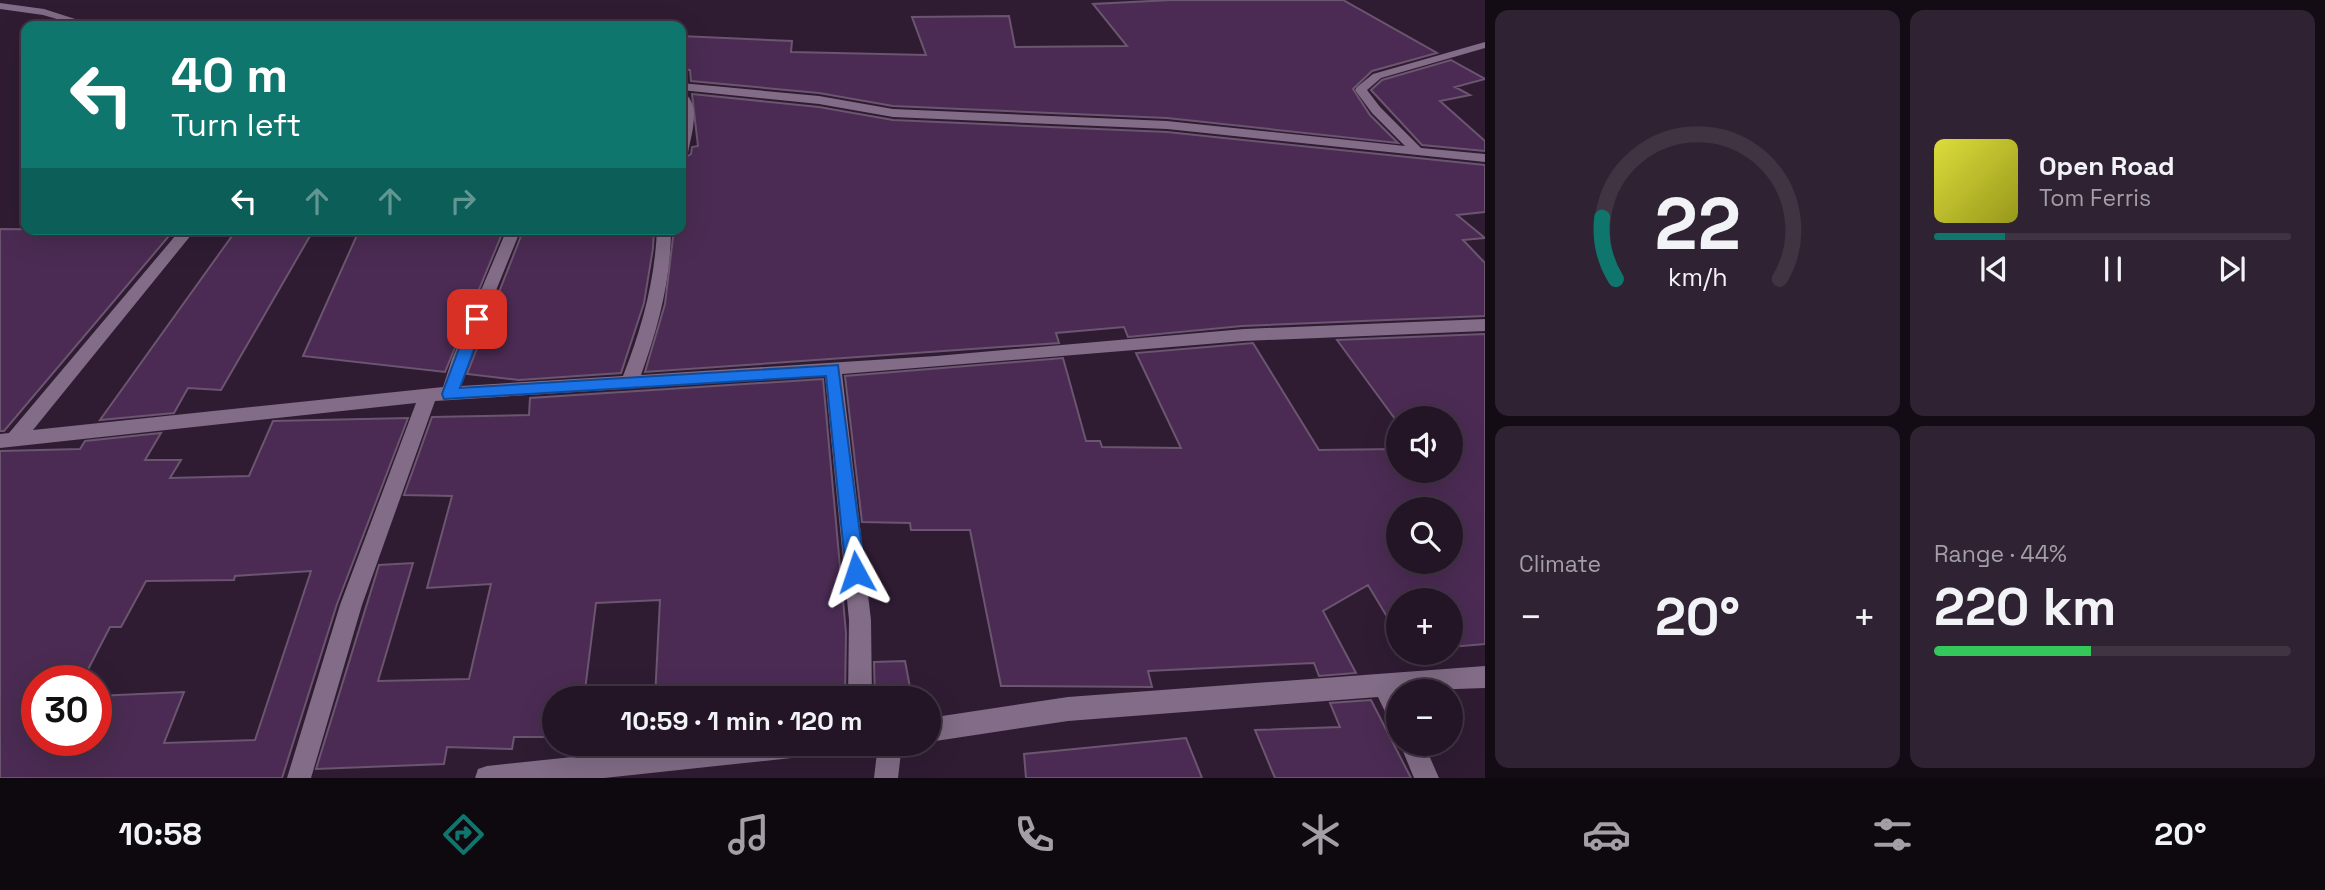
<!DOCTYPE html>
<html lang="en">
<head>
<meta charset="utf-8">
<style>
	:root { --surface:#231526; --page:#2f2232; --text:#f1f3f6; --muted:#a39fa7; --line:#403443; --accent:#0f766e }
	body { margin:0; font-family:"Space Grotesk",sans-serif; background:var(--page); color:var(--text); height:100vh; display:flex; flex-direction:column; font-size:26px; white-space:nowrap }
	* { box-sizing:border-box; margin:0 }
	p { font-size:23px; color:var(--muted) }
	.icon { flex:none; width:38px; height:38px; fill:none; stroke:currentColor; stroke-width:2; stroke-linecap:round; stroke-linejoin:round }
	.map { position:relative; flex:1; overflow:hidden }
	.sheet { display:flex; flex-direction:column; gap:10px; padding:10px; background:#130c15; width:840px }
	.sheet>* { flex:none }
	.banner { position:absolute; left:21px; top:21px; width:665px; height:214px; border-radius:14px; box-shadow:0 7px 28px #0002,0 0 0 2px var(--line); background:#0f766e; color:#fff; overflow:hidden }
	.controls { position:absolute; left:1386px; top:406px; display:grid; gap:14px }
	.controls a { display:grid; place-items:center; width:77px; height:77px; border-radius:50%; background:var(--surface); box-shadow:0 7px 28px #0002,0 0 0 2px var(--line); font-size:35px }
	.speed { position:absolute; left:21px; top:665px; display:flex; gap:14px; font-size:35px; font-weight:700; text-align:center }
	.speed>* { display:grid; place-content:center; width:91px; height:91px; border-radius:50%; background:var(--surface); box-shadow:0 7px 28px #0002,0 0 0 2px var(--line); line-height:1 }
	.speed .limit { border:10px solid #d22; background:#fff; color:#111 }
	.pin { position:absolute; display:grid; place-items:center; width:60px; height:60px; color:#fff; margin:-30px; border-radius:14px; box-shadow:0 4px 10px #0006 }
	.me { position:absolute; width:77px; margin:-38px; rotate:355deg; stroke-linejoin:round; filter:drop-shadow(0 0 5px #0008) }
	.turn { display:flex; align-items:center; gap:24px; height:147px; padding:0 35px; font-size:32px }
	.turn .icon { width:91px; height:91px; stroke-width:2.5 }
	.turn b { display:block; font-size:49px; line-height:60px }
	.lanes { display:flex; align-items:center; height:66px; padding:0 35px; background:#0003; justify-content:center; gap:35px; direction:ltr }
	.lanes .off { opacity:.35 }
	.big { font-size:52px; font-weight:800; line-height:1.1 }
	.sheet .card { flex:1; display:flex; flex-direction:column; justify-content:center; gap:10px; min-width:0; padding:0 24px; border-radius:14px; background:var(--page) }
	.sheet .dial { align-items:center; gap:0 }
	.dial svg { height:182px; overflow:visible; fill:none; stroke:var(--line); stroke-width:7; stroke-linecap:round; text-anchor:middle }
	.dial text { fill:var(--text); stroke:none }
	.song { display:flex; align-items:center; gap:21px }
	.cover { width:84px; height:84px; border-radius:10px; background:linear-gradient(135deg,hsl(60 70% 55%),hsl(60 70% 35%)) }
	.played { height:7px; border-radius:4px; background:linear-gradient(90deg,var(--accent) 20%,var(--line) 20%) }
	.keys { display:flex; justify-content:space-around; direction:ltr }
	.heat { display:flex; justify-content:space-between; align-items:center; font-size:38px; direction:ltr }
	.charge { height:10px; border-radius:5px; background:linear-gradient(90deg,#34c759 44%,var(--line) 0) }
	.sheet .tiles { flex:1; display:grid; gap:10px; grid-template-columns:repeat(2,1fr) }
	.trip { position:absolute; left:542px; top:686px; width:399px; height:70px; border-radius:35px; background:var(--surface); box-shadow:0 7px 28px #0002,0 0 0 2px var(--line); font-weight:800; line-height:70px; text-align:center }
	.tabs { display:flex; height:112px; justify-content:space-around; align-items:center; background:#0e080f; color:var(--muted) }
	.tabs .icon { width:49px; height:49px }
	.tabs .current { color:var(--accent) }
	.tabs b { font-size:32px; color:var(--text) }
	main { display:flex; flex:1; min-height:0 }
	.map>svg:first-child { display:block }
	.building { fill:#4b2b53; stroke:#6b556f; stroke-width:2; fill-rule:evenodd }
	.lines { fill:none; stroke-linecap:round; stroke-linejoin:round }
	.minor { fill:#826c87; fill-rule:evenodd }
	.route { fill:#1a73e8; stroke:#114b97; stroke-width:2 }
</style>
</head>
<body>
<main>
<div class="map">
<svg width="1485" height="778" viewBox="0 0 1485 778">
	<rect width="100%" height="100%" fill="#2f1c33"/>
	<!-- building -->
	<path class="building" d="M1171 0H1343L1437 53 1372 71 1353 89 1370 115 1398 143 1167 118 893 106 819 93 691 81 690 70 681 69V36L792 41 791 52 926 55 912 17 1009 16 1015 47 1127 46 1093 4Z
		M1451 60 1485 79 1455 87 1470 95 1440 101 1485 141V151L1422 145 1371 90 1382 80Z
		M692 94 819 107 893 120 1167 132 1485 165V212L1457 215 1485 238 1463 240 1485 263V316L1242 326 1128 337 1124 327 1056 333 1059 343 645 372 665 304 674 229H681V181L684 158 691 154 692 147 698 146Z
		M0 229 174 230 4 431H0Z
		M237 229H302L297 236H310L221 390 188 388 174 413 100 420Z
		M388 229H504L445 372 303 356 357 235H384Z
		M635 229H654L653 248 644 303 621 373 519 380 467 374 521 236 634 233Z
		M1485 334V644L1451 647V600H1398V635L1368 585 1323 611 1356 673 1319 676 1314 663 1148 671 1152 687 1001 686 970 530H911L910 523 862 522 845 376 1063 358 1086 441H1100L1102 447 1181 448 1136 353 1253 343 1319 450 1398 449V471H1451V418H1398V423L1337 340ZM1398 509H1451V562H1398Z
		M823 379 846 633 845 698H655L660 600 596 603 584 698H555V737H514L512 749 447 747 444 764 316 769 379 565 413 563 378 681 469 679 491 584 427 588 452 496 404 495 432 417 529 415 530 398Z
		M408 418 337 604 282 778H0V451L80 449 85 441 161 433 145 460H181L170 478 249 476 273 421ZM311 571 255 740 164 743 184 692 96 696V740H37V681H82L110 627H121L146 581 234 580 235 576Z
		M905 661 912 698H875L874 662Z
		M1371 700 1411 778H1275L1255 730 1340 727 1330 703Z
		M1186 738 1202 778H1026L1024 754Z"/>
	<g class="lines">
		<!-- minor -->
		<path class="minor" d="M0 3 44 9 97 26H81L43 15 0 9Z
			M1485 42V48L1381 78 1367 90 1380 107 1421 148 1485 154V162L1167 129 893 117 819 104 681 90V83L819 96 893 109 1167 121 1405 146 1372 113 1355 90 1357 87 1373 74Z
			M681 91C703 102 691 135 688 153L681 157Z
			M181 229H196L33 430 443 387 452 359 507 229H521L468 359 461 386 623 376C642 328 655 280 657 229H671C671 280 658 328 641 375L936 356 1244 329 1485 319V331L1244 341 842 374 871 620 872 698H848L849 620 825 376 435 401 362 605 311 778H287L340 605 416 403 0 448V434L9 433Z
			M1485 666V688L1398 691V726L1390 722 1378 697 1068 721 929 742V718L1068 697Z
			M696 744H822L819 753 810 756 604 778H475L478 769 487 766Z
			M878 744H902L898 778H874Z
			M1400 744H1424L1439 778H1414Z"/>
	</g>
	<!-- route -->
	<path class="route" d="M477 314 485 319 460 388 838 365 865 572 862 578 856 581 849 578 846 572 826 376 444 399 442 394 470 319Z"/>
</svg>
<div class="controls">
<a><svg class="icon" aria-label="sound" viewBox="0 0 24 24"><path d="M4 9h4l5-4v14l-5-4H4zM17 9q2 3 0 6"/></svg></a>
<a><svg class="icon" aria-label="search" viewBox="0 0 24 24"><circle cx="10" cy="10" r="6"/><path d="M15 15l6 6"/></svg></a>
<a>+</a>
<a>−</a>
</div>
<div class="speed"><div class="limit">30</div></div>
<div class="pin" style="left:477px;top:319px;background:#d93025"><svg class="icon" aria-label="arrive" viewBox="0 0 24 24"><path d="M6 21V4h12l-3 4 3 4H6"/></svg></div>
<svg class="me" style="left:856px;top:572px" viewBox="-20 -20 40 40"><path d="M0-17L14 15 0 8-14 15z" fill="#1a73e8" stroke="#fff" stroke-width="4"/></svg>
<div class="trip">10:59 · 1 min · 120 m</div>
<div class="banner">
<div class="turn"><svg class="icon" aria-label="left" viewBox="0 0 24 24"><path d="M17 20v-9H6M10 6l-5 5 5 5"/></svg><div><b>40 m</b>Turn left</div></div>
<div class="lanes"><svg class="icon" aria-label="left" viewBox="0 0 24 24"><path d="M17 20v-9H6M10 6l-5 5 5 5"/></svg><svg class="icon off" aria-label="ahead" viewBox="0 0 24 24"><path d="M12 20V5M6 11l6-6 6 6"/></svg><svg class="icon off" aria-label="ahead" viewBox="0 0 24 24"><path d="M12 20V5M6 11l6-6 6 6"/></svg><svg class="icon off" aria-label="right" viewBox="0 0 24 24"><path d="M7 20v-9h11M14 6l5 5-5 5"/></svg></div>
</div>
</div>
<section class="sheet">
<div class="tiles">
<div class="card dial"><svg viewBox="0 0 100 80">
<path d="M14 69A42 42 0 1 1 86 69"/>
<path d="M14 69A42 42 0 0 1 8 42" stroke="#0f766e"/>
<text x="50" y="56" font-size="32" font-weight="700">22</text>
<text x="50" y="72" font-size="11">km/h</text>
</svg></div>
<div class="card">
<div class="song"><i class="cover"></i><div><b>Open Road</b><p>Tom Ferris</p></div></div>
<div class="played"></div>
<div class="keys"><svg class="icon" aria-label="previous" viewBox="0 0 24 24"><path d="M18 5L8 12l10 7zM5 5v14"/></svg><svg class="icon" aria-label="pause" viewBox="0 0 24 24"><path d="M8 5v14M16 5v14"/></svg><svg class="icon" aria-label="next" viewBox="0 0 24 24"><path d="M6 5l10 7-10 7zM19 5v14"/></svg></div>
</div>
<div class="card"><p>Climate</p>
<div class="heat"><a>−</a><b class="big">20°</b><a>+</a></div>
</div>
<div class="card"><p>Range · 44%</p><b class="big">220 km</b><div class="charge"></div></div>
</div>
</section>
</main>
<nav class="tabs">
<b>10:58</b>
<svg class="icon current" aria-label="directions" viewBox="0 0 24 24"><path d="M12 3l9 9-9 9-9-9zM9 14v-3h6M13 9l2 2-2 2"/></svg>
<svg class="icon" aria-label="music" viewBox="0 0 24 24"><path d="M9 18V5l10-2v13"/><circle cx="6" cy="18" r="3"/><circle cx="16" cy="16" r="3"/></svg>
<svg class="icon" aria-label="phone" viewBox="0 0 24 24"><path d="M5 4h4l2 5-3 2q2 4 5 5l2-3 5 2v4C11 20 4 13 5 4z"/></svg>
<svg class="icon" aria-label="climate" viewBox="0 0 24 24"><path d="M12 3v18M4 7l16 10M4 17L20 7"/></svg>
<svg class="icon" aria-label="car" viewBox="0 0 24 24"><path d="M5 17H2v-5l4-1 3-4h7l3 4 3 1v5h-3M9 17h6M6 11h13"/><circle cx="7" cy="17" r="2"/><circle cx="17" cy="17" r="2"/></svg>
<svg class="icon" aria-label="filters" viewBox="0 0 24 24"><path d="M4 7h16M4 17h16"/><circle cx="9" cy="7" r="2"/><circle cx="15" cy="17" r="2"/></svg>
<b>20°</b>
</nav>
</body>
</html>
